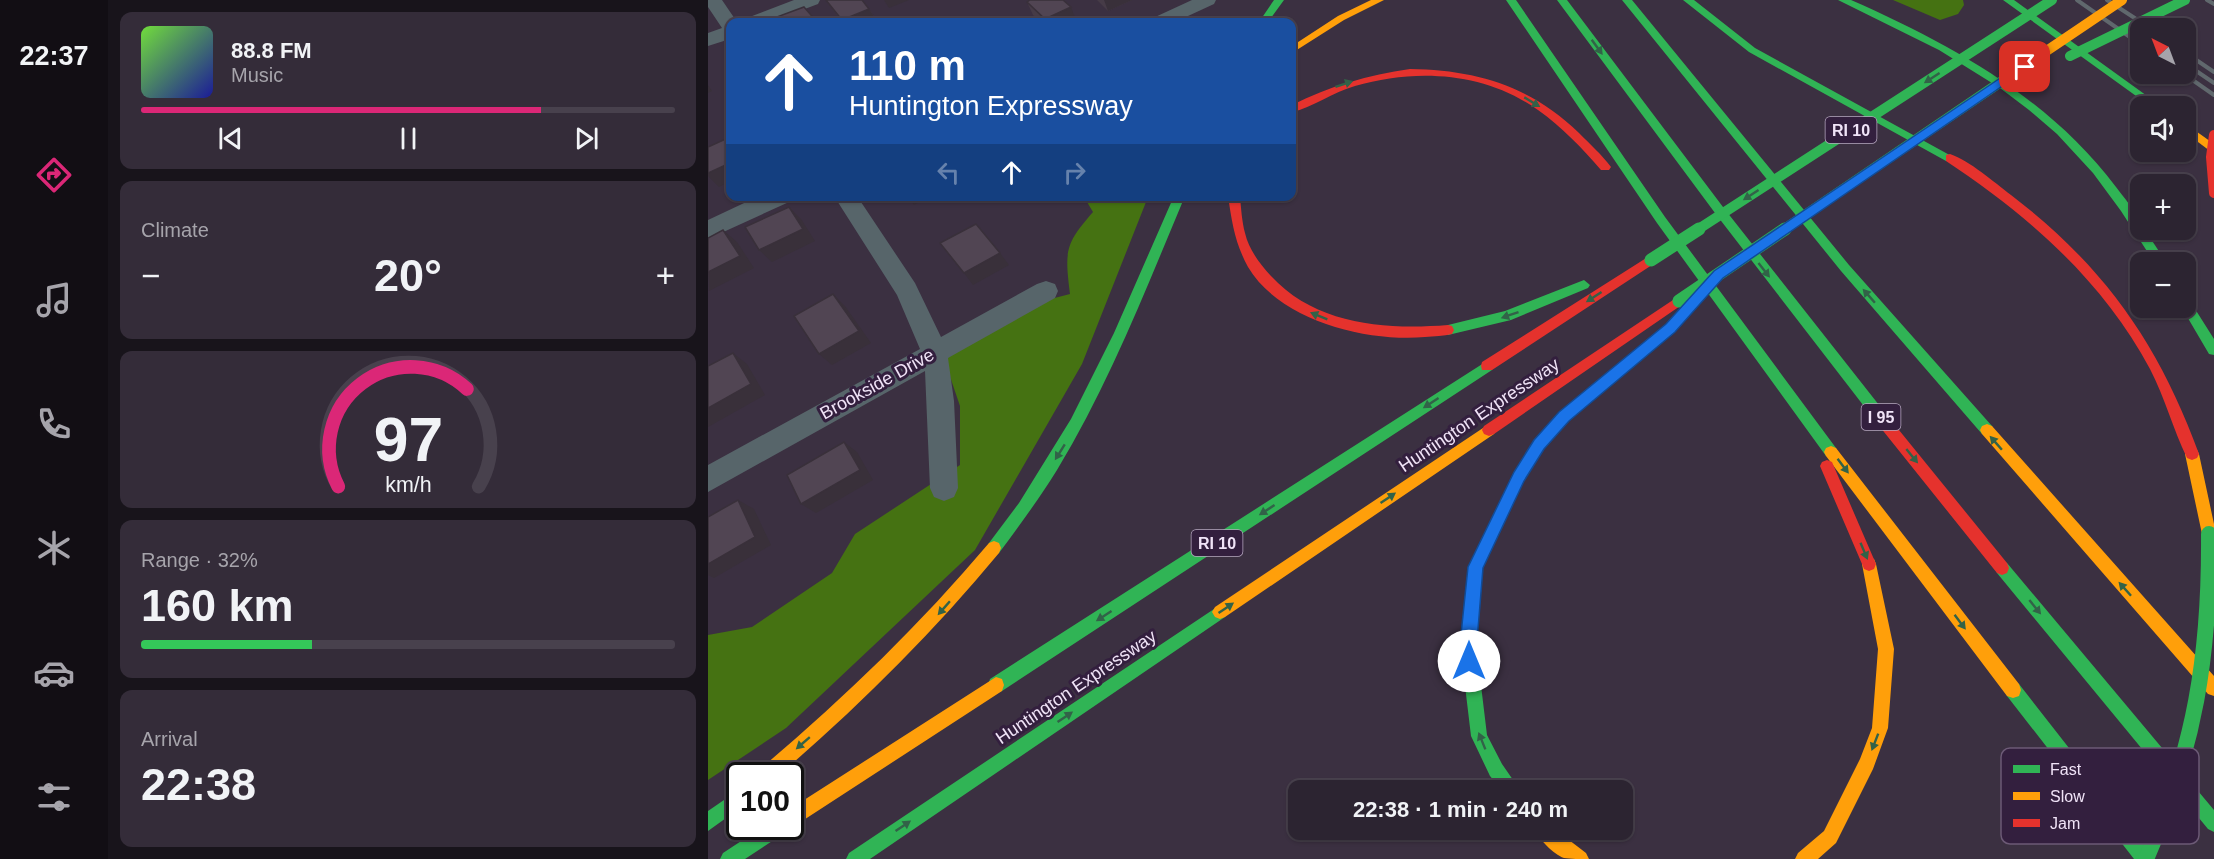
<!DOCTYPE html>
<html lang="en">
<head>
<meta charset="utf-8">
<style>
	:root { --surface:#2c2431; --page:#342c39; --text:#f1f3f6; --muted:#a6a4ab; --line:#48414d; --accent:#db2777 }
	body { margin:0; font-family:Helvetica,sans-serif; background:var(--page); color:var(--text); height:100vh; display:flex; flex-direction:column; font-size:22px; white-space:nowrap }
	* { box-sizing:border-box; margin:0 }
	p { font-size:20px; color:var(--muted) }
	.icon { flex:none; width:33px; height:33px; fill:none; stroke:currentColor; stroke-width:2; stroke-linecap:round; stroke-linejoin:round }
	.map { position:relative; flex:1; overflow:hidden }
	.sheet { display:flex; flex-direction:column; gap:12px; padding:12px; background:#18141b; width:600px }
	.sheet>* { flex:none }
	.guide { position:absolute; left:18px; top:18px; width:570px; height:183px; border-radius:12px; box-shadow:0 2px 4px #0004,0 0 0 2px var(--line); background:#1a4fa0; color:#fff; overflow:hidden }
	.needle { width:39px; rotate:318deg }
	.controls { position:absolute; left:1422px; top:18px; display:grid; gap:12px }
	.controls a { display:grid; place-items:center; width:66px; height:66px; border-radius:12px; background:var(--surface); box-shadow:0 2px 4px #0004,0 0 0 2px var(--line); font-size:30px }
	.speed { position:absolute; left:18px; top:762px; display:flex; gap:12px; font-size:30px; font-weight:700; text-align:center }
	.speed>* { display:grid; place-content:center; width:78px; height:78px; border-radius:50%; background:var(--surface); box-shadow:0 2px 4px #0004,0 0 0 2px var(--line); line-height:1 }
	.speed .limit { border:3px solid #111; border-radius:9px; background:#fff; color:#111 }
	.pin { position:absolute; display:grid; place-items:center; width:51px; height:51px; color:#fff; margin:-26px; border-radius:12px; box-shadow:0 3px 9px #0006 }
	.me { position:absolute; width:66px; margin:-33px; rotate:0deg; stroke-linejoin:round; filter:drop-shadow(0 0 4px #0008) }
	.turn { display:flex; align-items:center; gap:21px; height:126px; padding:0 24px; font-size:27px }
	.turn .icon { width:78px; height:78px; stroke-width:2.5 }
	.turn b { display:block; font-size:42px; line-height:51px }
	.lanes { display:flex; align-items:center; height:57px; padding:0 24px; background:#0003; justify-content:center; gap:30px; direction:ltr }
	.lanes .off { opacity:.35 }
	.big { font-size:45px; font-weight:800; line-height:1.1 }
	.sheet .widget { flex:1; display:flex; flex-direction:column; justify-content:center; gap:9px; min-width:0; padding:0 21px; border-radius:12px; background:var(--page) }
	.sheet .dial { align-items:center; gap:0 }
	.dial svg { height:156px; overflow:visible; fill:none; stroke:var(--line); stroke-width:7; stroke-linecap:round; text-anchor:middle }
	.dial text { fill:var(--text); stroke:none }
	.song { display:flex; align-items:center; gap:18px }
	.cover { width:72px; height:72px; border-radius:9px; background:linear-gradient(135deg,hsl(100 70% 55%),hsl(240 70% 35%)) }
	.played { height:6px; border-radius:3px; background:linear-gradient(90deg,var(--accent) 75%,var(--line) 75%) }
	.keys { display:flex; justify-content:space-around; direction:ltr }
	.heat { display:flex; justify-content:space-between; align-items:center; font-size:33px; direction:ltr }
	.charge { height:9px; border-radius:4px; background:linear-gradient(90deg,#34c759 32%,var(--line) 0) }
	.trip { position:absolute; left:580px; top:780px; width:345px; height:60px; border-radius:12px; background:var(--surface); box-shadow:0 2px 4px #0004,0 0 0 2px var(--line); font-weight:800; line-height:60px; text-align:center }
	main { display:flex; flex:1; min-height:0 }
	.menu { display:flex; flex-direction:column; width:108px; justify-content:space-around; align-items:center; background:#120e14; color:var(--muted) }
	.menu .icon { width:42px; height:42px }
	.menu .active { color:var(--accent) }
	.menu b { font-size:27px; color:var(--text) }
	.map>svg:first-child { display:block }
	.forest { fill:#457212 }
	.lines { fill:none; stroke-linecap:round; stroke-linejoin:round }
	.street { fill:#57656a; fill-rule:evenodd }
	.fast { fill:#30b455; fill-rule:evenodd }
	.slow { fill:#ff9f0a; fill-rule:evenodd }
	.jam { fill:#e5322d; fill-rule:evenodd }
	.rail { stroke:#60686d; stroke-width:4 }
	.fast-bridge-far2 { stroke:#30b455; stroke-width:10 }
	.fast-bridge-far1 { stroke:#30b455; stroke-width:13 }
	.fast-bridge { stroke:#30b455; stroke-width:16 }
	.slow-bridge { stroke:#ff9f0a; stroke-width:10 }
	.jam-bridge { stroke:#e5322d; stroke-width:10 }
	.wall { fill:#463b47 }
	.shaded-wall { fill:#39303a }
	.building { fill:#514553; stroke:#39303a; stroke-width:1.5 }
	.oneway { fill:#326248 }
	.route { fill:#1a73e8; stroke:#114b97; stroke-width:1.5 }
	.labels { text-anchor:middle; dominant-baseline:central; stroke-width:6; stroke-linejoin:round; paint-order:stroke }
	.shield { fill:#331f3e; stroke:#b7a8c0; stroke-width:1.5 }
	.shield-label { font-size:16px; font-weight:bold; fill:#f0e3f7 }
	.street-label { font-size:18px; fill:#f0e3f7; stroke:#331f3e }
	.key { fill:#331f3e; stroke:#6c5a76; stroke-width:1.5 }
	.key-label { font-size:16px; fill:#f0e3f7 }
</style>
</head>
<body>
<main>
<nav class="menu">
<b>22:37</b>
<svg class="icon active" aria-label="directions" viewBox="0 0 24 24"><path d="M12 3l9 9-9 9-9-9zM9 14v-3h6M13 9l2 2-2 2"/></svg>
<svg class="icon" aria-label="music" viewBox="0 0 24 24"><path d="M9 18V5l10-2v13"/><circle cx="6" cy="18" r="3"/><circle cx="16" cy="16" r="3"/></svg>
<svg class="icon" aria-label="phone" viewBox="0 0 24 24"><path d="M5 4h4l2 5-3 2q2 4 5 5l2-3 5 2v4C11 20 4 13 5 4z"/></svg>
<svg class="icon" aria-label="climate" viewBox="0 0 24 24"><path d="M12 3v18M4 7l16 10M4 17L20 7"/></svg>
<svg class="icon" aria-label="car" viewBox="0 0 24 24"><path d="M5 17H2v-5l4-1 3-4h7l3 4 3 1v5h-3M9 17h6M6 11h13"/><circle cx="7" cy="17" r="2"/><circle cx="17" cy="17" r="2"/></svg>
<svg class="icon" aria-label="filters" viewBox="0 0 24 24"><path d="M4 7h16M4 17h16"/><circle cx="9" cy="7" r="2"/><circle cx="15" cy="17" r="2"/></svg>
</nav>
<section class="sheet">
<div class="widget">
<div class="song"><i class="cover"></i><div><b>88.8 FM</b><p>Music</p></div></div>
<div class="played"></div>
<div class="keys"><svg class="icon" aria-label="previous" viewBox="0 0 24 24"><path d="M18 5L8 12l10 7zM5 5v14"/></svg><svg class="icon" aria-label="pause" viewBox="0 0 24 24"><path d="M8 5v14M16 5v14"/></svg><svg class="icon" aria-label="next" viewBox="0 0 24 24"><path d="M6 5l10 7-10 7zM19 5v14"/></svg></div>
</div>
<div class="widget"><p>Climate</p>
<div class="heat"><a>−</a><b class="big">20°</b><a>+</a></div>
</div>
<div class="widget dial"><svg viewBox="0 0 100 80">
<path d="M14 69A42 42 0 1 1 86 69"/>
<path d="M14 69A42 42 0 0 1 80 19" stroke="#db2777"/>
<text x="50" y="56" font-size="32" font-weight="700">97</text>
<text x="50" y="72" font-size="11">km/h</text>
</svg></div>
<div class="widget"><p>Range · 32%</p><b class="big">160 km</b><div class="charge"></div></div>
<div class="widget"><p>Arrival</p><b class="big">22:38</b></div>
</section>
<div class="map">
<svg width="1506" height="859" viewBox="0 0 1506 859">
	<rect width="100%" height="100%" fill="#3b3041"/>
	<!-- forest -->
	<path class="forest" d="M1185 0H1255L1256 5 1250 14 1232 20Z
		M376 197H440L374 364 267 550 78 728 0 780V635L44 627 124 573 147 534 252 465V406L235 356 335 301 362 294C357 252 356 245 385 212Z"/>
	<g class="lines">
		<!-- street -->
		<path class="street" d="M0 0H14L29 22H22V39L0 46V33L14 28 0 7Z
			M86 0H112L110 4 62 22H36L39 18Z
			M484 0H508L506 4 467 22H442L445 18Z
			M51 196H84L81 202 0 239V220Z
			M126 196H149L207 283 233 337 329 284 338 281 347 284 350 291 347 298 240 358 246 401 250 488 246 497 236 501 226 497 222 488 217 371 0 492V465L212 349 189 295Z"/>
		<!-- fast -->
		<path class="fast" d="M566 0H576L560 22H551Z
			M798 0H808L957 217 1128 448 1130 452 1128 456 1123 458 1118 456 949 223Z
			M849 0H859L1015 207 1182 419 1184 423 1182 427 1177 429 1172 427 1007 213Z
			M914 0H924L1141 265 1284 426 1286 430 1284 434 1279 436 1274 434 1133 271Z
			M975 0H986L1047 48 1247 158 1246 161H1238L1041 52Z
			M1130 0H1143C1243 44 1341 98 1408 187 1417 199 1432 215 1432 230H1437L1458 262H1446L1413 211 1385 173 1349 134 1321 110 1292 88 1231 50Z
			M1295 0H1306L1453 106H1442Z
			M466 196H477C438 289 401 384 349 470 331 499 311 526 291 553L286 555 281 553 279 548 281 543 311 503 363 419 406 333Z
			M876 280 882 285 880 288 803 320 740 335 734 330 740 325 797 311Z
			M1478 299 1482 301 1506 339V355L1501 354 1474 308H1478Z
			M950 334 954 335 956 339 954 343 861 420 836 449 816 480 774 568 768 644 779 735 794 764 812 790H794L782 776 763 736 752 644 760 567 806 472 826 441 851 412Z
			M779 361 784 362 785 366 784 370 294 691 288 693 282 691 280 685 282 679Z
			M1294 561 1299 563 1506 810V832L1500 829 1289 573 1287 568 1289 563Z
			M512 605 517 607 520 612 517 617 162 859H138L141 853Z
			M1305 682 1311 684 1443 853 1446 859H1426L1299 696 1297 690 1299 684Z
			M32 789V808L0 831V811Z
			M56 826H80L78 832 37 859H12L15 853Z"/>
		<!-- slow -->
		<path class="slow" d="M663 0H676L636 20 584 53V46L630 16Z
			M1478 124 1506 144V154L1478 133Z
			M781 424 786 426 788 430 786 434 517 617 512 619 507 617 504 612 507 607Z
			M1279 424 1284 426 1506 676V696L1500 694 1274 434 1272 430 1274 426Z
			M1123 446 1128 448 1311 684 1313 690 1311 696 1305 698 1299 696 1118 456 1116 452 1118 448Z
			M1484 448 1489 450 1491 454 1506 524V539L1501 541 1496 539 1494 534 1477 454 1479 450Z
			M286 541 291 543 293 548 291 553C224 634 150 707 70 776H49L51 770C134 700 211 626 281 543Z
			M1161 557 1166 559 1168 564 1186 649 1180 728 1165 769 1128 843 1110 859H1087L1090 853 1116 831 1152 759 1164 728 1170 649 1154 564 1156 559Z
			M288 677 294 679 296 685 294 691 88 825 82 828 79 826H82V809Z
			M827 830H848L878 853 881 859C873 859 862 859 856 858 845 854 832 840 827 830Z"/>
		<!-- jam -->
		<path class="jam" d="M702 69C769 70 822 86 871 133 882 144 894 155 903 167L901 170H893C874 148 854 127 830 110 777 72 708 68 647 86 625 92 604 108 584 112V105C622 86 660 75 702 69Z
			M1242 154C1262 161 1286 182 1303 195 1396 266 1451 344 1491 454L1489 458 1484 460 1479 458C1465 429 1457 398 1442 369 1395 281 1320 215 1238 161V155Z
			M520 196H532C533 208 534 222 537 233 541 250 552 264 563 276 608 325 678 330 740 325L744 326 746 330 744 334C736 336 726 336 717 337 659 342 572 321 540 267 527 243 524 223 520 196Z
			M943 255 949 260 947 263 784 370H774L773 366 774 362Z
			M971 296 975 298 977 301 975 304 786 434 781 436 776 434 774 430 776 426Z
			M1177 417 1182 419 1299 563 1301 568 1299 573 1294 575 1289 573 1172 427 1170 423 1172 419Z
			M1119 460 1124 462 1168 564 1166 569 1161 571 1156 569 1154 564 1112 466 1114 462Z"/>
		<!-- rail -->
		<path class="rail" d="M1369 0 1432 44
			M1399 0 1442 28
			M1499 0 1506 4
			M1478 53 1506 72
			M1478 64 1506 83
			M1476 74 1506 95"/>
		<!-- fast-bridge-far2 -->
		<path class="fast-bridge-far2" d="M1362 56 1477 0
			M989 230 1344 0
			M1075 230 1303 75"/>
		<!-- fast-bridge-far1 -->
		<path class="fast-bridge-far1" d="M943 260 991 229
			M971 301 1077 229"/>
		<!-- fast-bridge -->
		<path class="fast-bridge" d="M1438 859C1487 748 1502 655 1501 534"/>
		<!-- slow-bridge -->
		<path class="slow-bridge" d="M1303 75 1414 0"/>
		<!-- jam-bridge -->
		<path class="jam-bridge" d="M1506 135 1503 157 1506 193"/>
	</g>
	<!-- wall -->
	<path class="wall" d="M118 0 161 9 170 22H134Z
		M389 0H424L400 11Z
		M319 2 368 20 364 22H333L325 15Z"/>
	<!-- shaded-wall -->
	<path class="shaded-wall" d="M176 0H201L181 8Z
		M396 0H424L400 11Z
		M363 7 368 20 364 22H338L337 19Z
		M161 9 170 22H136L134 20Z
		M0 85 4 91 0 93Z
		M22 163V181L11 187 0 176V173Z
		M199 196H222L206 205Z
		M81 207 93 219 107 241 64 262 51 250Z
		M15 230 29 242 46 268 1 291 0 272Z
		M292 253 301 265 265 285 256 273Z
		M125 294 137 306 163 343 124 365 111 354Z
		M25 353 39 364 57 395 0 427V408Z
		M136 442 149 452 165 480 108 513 93 504Z
		M30 500 46 509 63 545 6 578 0 575V564Z"/>
	<!-- building -->
	<path class="building" d="M118 0H154L161 9 134 20Z
		M322 0H355L363 7 337 19 319 2Z
		M96 7 109 22H69L66 18Z
		M22 137V163L0 173V147Z
		M81 207 95 229 51 250 37 227Z
		M268 224 292 253 256 273 232 243Z
		M15 230 32 256 0 272V238Z
		M125 294 151 331 111 354 86 316Z
		M25 353 43 384 0 408V366Z
		M136 442 152 470 93 504 79 475Z
		M30 500 47 537 0 564V517Z"/>
	<!-- one-way arrows -->
	<defs><path id="oneway-solid" d="M-6-.8H1V-3.2L6.5 0L1 3.2V.8H-6Z" transform="scale(1.5)"/></defs>
	<g class="oneway">
		<use href="#oneway-solid" transform="translate(889 47) rotate(54)"/>
		<use href="#oneway-solid" transform="translate(1224 78) rotate(147)"/>
		<use href="#oneway-solid" transform="translate(636 84) rotate(-18)"/>
		<use href="#oneway-solid" transform="translate(824 102) rotate(31)"/>
		<use href="#oneway-solid" transform="translate(1043 195) rotate(147)"/>
		<use href="#oneway-solid" transform="translate(1056 270) rotate(52)"/>
		<use href="#oneway-solid" transform="translate(1161 296) rotate(-131)"/>
		<use href="#oneway-solid" transform="translate(886 297) rotate(147)"/>
		<use href="#oneway-solid" transform="translate(802 315) rotate(161)"/>
		<use href="#oneway-solid" transform="translate(611 316) rotate(-158)"/>
		<use href="#oneway-solid" transform="translate(723 403) rotate(147)"/>
		<use href="#oneway-solid" transform="translate(1288 443) rotate(-131)"/>
		<use href="#oneway-solid" transform="translate(352 452) rotate(122)"/>
		<use href="#oneway-solid" transform="translate(1204 456) rotate(51)"/>
		<use href="#oneway-solid" transform="translate(1135 466) rotate(53)"/>
		<use href="#oneway-solid" transform="translate(680 498) rotate(-34)"/>
		<use href="#oneway-solid" transform="translate(559 510) rotate(147)"/>
		<use href="#oneway-solid" transform="translate(1156 551) rotate(67)"/>
		<use href="#oneway-solid" transform="translate(1417 589) rotate(-132)"/>
		<use href="#oneway-solid" transform="translate(1327 607) rotate(51)"/>
		<use href="#oneway-solid" transform="translate(236 608) rotate(131)"/>
		<use href="#oneway-solid" transform="translate(518 608) rotate(-34)"/>
		<use href="#oneway-solid" transform="translate(396 616) rotate(147)"/>
		<use href="#oneway-solid" transform="translate(1252 622) rotate(53)"/>
		<use href="#oneway-solid" transform="translate(357 717) rotate(-34)"/>
		<use href="#oneway-solid" transform="translate(774 741) rotate(-112)"/>
		<use href="#oneway-solid" transform="translate(1167 742) rotate(111)"/>
		<use href="#oneway-solid" transform="translate(95 743) rotate(139)"/>
		<use href="#oneway-solid" transform="translate(195 826) rotate(-34)"/>
	</g>
	<!-- route -->
	<path class="route" d="M1313 64 1322 67 1015 278 967 332 861 421 836 449 816 481 775 568 767 666 761 669 755 666 752 644 760 567 806 472 826 440 851 412 958 324 1006 271Z"/>
	<g class="labels">
		<!-- shield labels -->
		<g class="shield">
			<rect x="1117.5" y="117" width="51" height="26" rx="4.5"/>
			<rect x="1153.5" y="404" width="39" height="26" rx="4.5"/>
			<rect x="483.5" y="530" width="51" height="26" rx="4.5"/>
		</g>
		<g class="shield-label">
			<text x="1143" y="130">RI 10</text>
			<text x="1173" y="417">I 95</text>
			<text x="509" y="543">RI 10</text>
		</g>
		<!-- street labels -->
		<g class="street-label">
			<text transform="translate(169 384) rotate(-29)">Brookside Drive</text>
			<text transform="translate(771 415) rotate(-34)">Huntington Expressway</text>
			<text transform="translate(368 687) rotate(-34)">Huntington Expressway</text>
		</g>
	</g>
	<!-- legend -->
	<rect x="1293" y="748" width="198" height="96" rx="9" class="key"/>
	<rect x="1305" y="765" width="27" height="8" fill="#30b455"/>
	<rect x="1305" y="792" width="27" height="8" fill="#ff9f0a"/>
	<rect x="1305" y="819" width="27" height="8" fill="#e5322d"/>
	<g class="key-label">
		<text x="1342" y="775">Fast</text>
		<text x="1342" y="802">Slow</text>
		<text x="1342" y="829">Jam</text>
	</g>
</svg>
<div class="controls">
<a><svg class="needle" viewBox="-14 -14 28 28"><path d="M0-13l5 13h-10z" fill="#e53935"/><path d="M0 13l5-13h-10z" fill="#a6a4ab"/></svg></a>
<a><svg class="icon" aria-label="sound" viewBox="0 0 24 24"><path d="M4 9h4l5-4v14l-5-4H4zM17 9q2 3 0 6"/></svg></a>
<a>+</a>
<a>−</a>
</div>
<div class="speed"><div class="limit">100</div></div>
<div class="pin" style="left:1317px;top:67px;background:#d93025"><svg class="icon" aria-label="arrive" viewBox="0 0 24 24"><path d="M6 21V4h12l-3 4 3 4H6"/></svg></div>
<svg class="me" style="left:761px;top:661px" viewBox="-20 -20 40 40"><circle r="19" fill="#fff"/><path d="M0-13L10 11 0 6-10 11z" fill="#1a73e8"/></svg>
<div class="trip">22:38 · 1 min · 240 m</div>
<div class="guide">
<div class="turn"><svg class="icon" aria-label="ahead" viewBox="0 0 24 24"><path d="M12 20V5M6 11l6-6 6 6"/></svg><div><b>110 m</b>Huntington Expressway</div></div>
<div class="lanes"><svg class="icon off" aria-label="left" viewBox="0 0 24 24"><path d="M17 20v-9H6M10 6l-5 5 5 5"/></svg><svg class="icon" aria-label="ahead" viewBox="0 0 24 24"><path d="M12 20V5M6 11l6-6 6 6"/></svg><svg class="icon off" aria-label="right" viewBox="0 0 24 24"><path d="M7 20v-9h11M14 6l5 5-5 5"/></svg></div>
</div>
</div>
</main>
</body>
</html>
